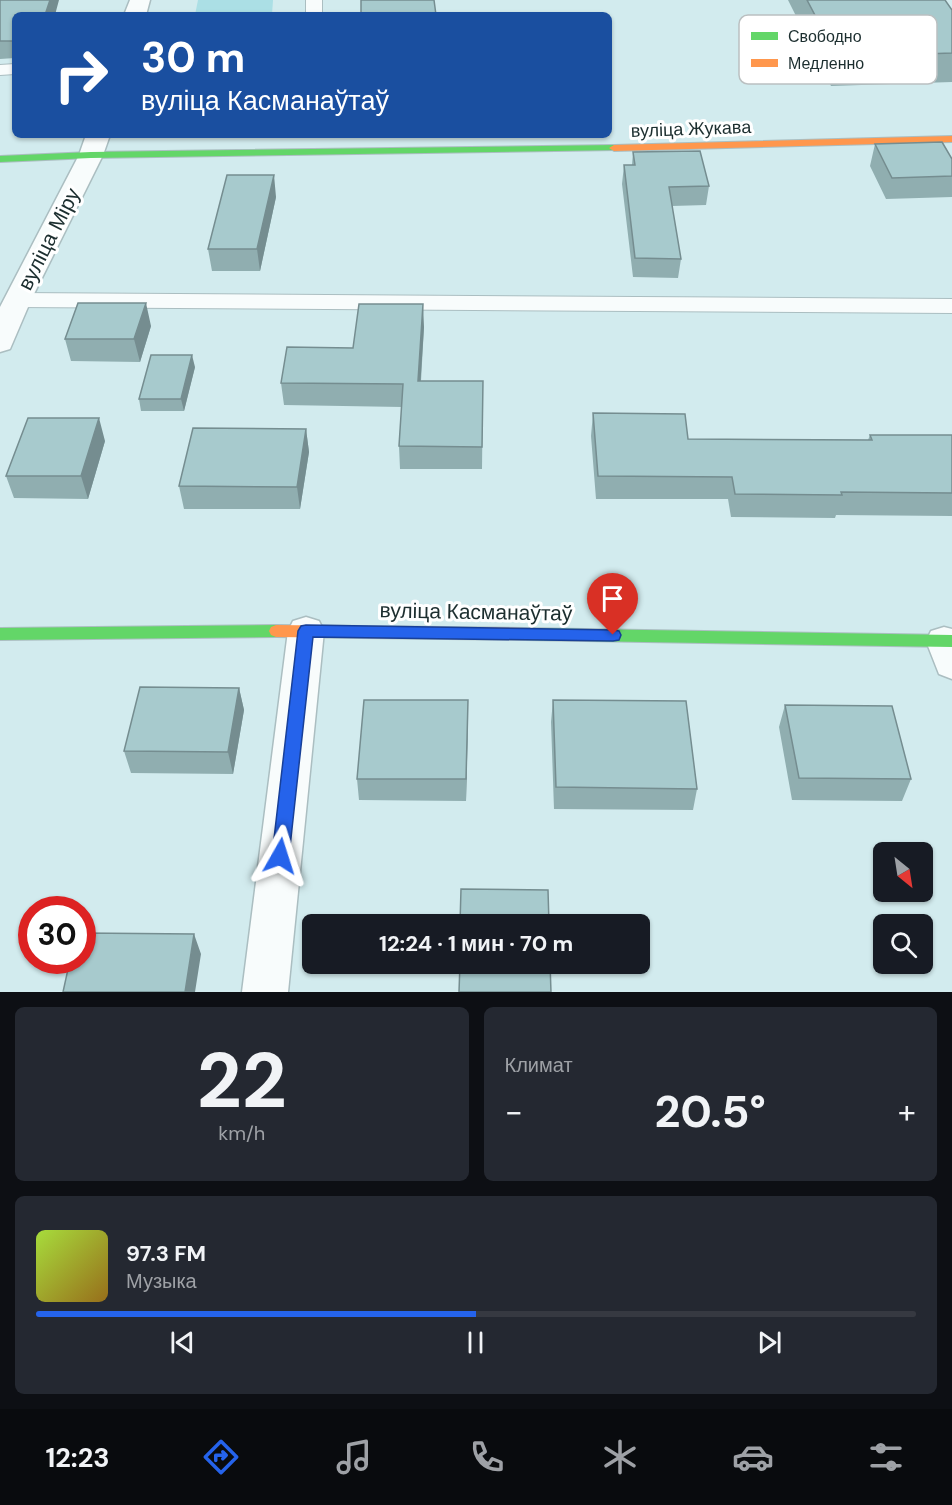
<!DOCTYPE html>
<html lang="ru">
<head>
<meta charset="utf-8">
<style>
	:root { --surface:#171b24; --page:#242831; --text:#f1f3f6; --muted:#9ea1a6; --line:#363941; --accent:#2563eb }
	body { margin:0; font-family:"DM Sans",sans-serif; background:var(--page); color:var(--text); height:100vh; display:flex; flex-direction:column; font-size:22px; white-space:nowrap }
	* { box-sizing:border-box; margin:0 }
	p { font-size:20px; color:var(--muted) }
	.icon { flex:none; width:33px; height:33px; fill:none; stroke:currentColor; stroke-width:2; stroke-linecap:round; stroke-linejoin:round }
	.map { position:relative; height:992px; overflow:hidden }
	.panel { display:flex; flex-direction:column; gap:15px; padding:15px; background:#0d0f14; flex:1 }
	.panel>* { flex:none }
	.guide { position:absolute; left:12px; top:12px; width:600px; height:126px; border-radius:9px; box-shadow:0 2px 4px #0004; background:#1a4fa0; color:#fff; overflow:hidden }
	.needle { width:39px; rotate:150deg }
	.tools { position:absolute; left:873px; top:842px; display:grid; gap:12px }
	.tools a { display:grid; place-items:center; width:60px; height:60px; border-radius:9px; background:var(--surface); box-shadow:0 2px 4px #0004; font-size:30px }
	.speed { position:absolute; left:18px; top:896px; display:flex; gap:12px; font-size:30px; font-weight:700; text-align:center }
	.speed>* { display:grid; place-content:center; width:78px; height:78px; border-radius:50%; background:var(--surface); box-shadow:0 2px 4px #0004; line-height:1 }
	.speed .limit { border:9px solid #d22; background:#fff; color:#111 }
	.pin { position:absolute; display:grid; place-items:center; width:51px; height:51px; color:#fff; margin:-62px -26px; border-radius:50% 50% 50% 0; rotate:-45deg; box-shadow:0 0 6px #0007 }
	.pin .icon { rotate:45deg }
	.me { position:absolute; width:66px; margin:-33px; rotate:6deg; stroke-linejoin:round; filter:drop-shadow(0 0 4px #0008) }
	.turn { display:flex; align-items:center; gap:21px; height:126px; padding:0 30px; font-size:27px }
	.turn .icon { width:78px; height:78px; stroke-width:2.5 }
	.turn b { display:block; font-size:42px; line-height:51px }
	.big { font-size:45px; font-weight:700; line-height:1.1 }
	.panel .widget { flex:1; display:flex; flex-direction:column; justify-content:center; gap:9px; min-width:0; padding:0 21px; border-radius:9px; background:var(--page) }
	.panel .dial { align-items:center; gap:0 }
	.dial b { font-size:78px; line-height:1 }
	.song { display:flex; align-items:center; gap:18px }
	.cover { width:72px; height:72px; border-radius:9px; background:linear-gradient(135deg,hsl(80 70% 55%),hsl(40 70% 35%)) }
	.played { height:6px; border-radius:3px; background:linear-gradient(90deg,var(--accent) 50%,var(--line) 50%) }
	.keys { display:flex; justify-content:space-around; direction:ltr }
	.heat { display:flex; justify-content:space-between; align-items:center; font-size:33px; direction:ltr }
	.panel .tiles { flex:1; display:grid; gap:15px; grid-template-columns:1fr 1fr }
	.widget:last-child { grid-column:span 2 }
	.trip { position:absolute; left:302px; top:914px; width:348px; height:60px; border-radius:9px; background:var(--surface); box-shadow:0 2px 4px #0004; font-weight:700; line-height:60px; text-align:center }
	.tab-bar { display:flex; height:96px; justify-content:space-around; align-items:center; background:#090b0e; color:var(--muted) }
	.tab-bar .icon { width:42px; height:42px }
	.tab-bar .selected { color:var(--accent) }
	.tab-bar b { font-size:27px; color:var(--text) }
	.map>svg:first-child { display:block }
	.green { fill:#abdfe5 }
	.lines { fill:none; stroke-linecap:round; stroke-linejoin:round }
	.lane-casing { stroke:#abbec1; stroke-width:2 }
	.street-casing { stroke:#abbec1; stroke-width:3 }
	.fast-casing { stroke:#abbec1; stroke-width:2 }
	.slow-casing { stroke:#abbec1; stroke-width:2 }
	.lane { fill:#f8fcfc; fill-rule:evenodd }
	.street { fill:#f8fcfc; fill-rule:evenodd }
	.fast { fill:#63d668; fill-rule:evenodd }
	.slow { fill:#ff974d; fill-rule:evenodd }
	.wall { fill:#90aeb0 }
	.shaded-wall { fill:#758d90 }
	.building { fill:#a7cacd; stroke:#758d90; stroke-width:1.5 }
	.route { fill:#2563eb; stroke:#184099; stroke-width:1.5 }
	.labels { text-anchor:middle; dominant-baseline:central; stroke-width:6; stroke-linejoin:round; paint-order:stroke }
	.far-street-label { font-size:18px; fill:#1c2e2f; stroke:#fff }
	.street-label { font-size:21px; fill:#1c2e2f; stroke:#fff }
	.key { fill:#fff; stroke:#bbc0c1; stroke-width:1.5 }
	.key-label { font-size:16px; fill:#1c2e2f }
</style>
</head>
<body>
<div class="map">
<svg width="952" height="992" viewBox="0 0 952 992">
	<rect width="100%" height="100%" fill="#d2ebee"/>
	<!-- green -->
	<path class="green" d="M198 0H273L272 15H195Z"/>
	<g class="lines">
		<defs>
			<path id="lane" d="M306 0H322V15H306Z
				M15 64V74L0 75V65Z
				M17 293 952 299V313L17 307 9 305 6 300 9 295Z"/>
			<path id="street" d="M130 0H150L146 15H124Z
				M86 135H110L103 155 31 300 10 349 0 352V307L79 155Z
				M306 617 319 621 324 631 288 992H242L288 631 293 621Z
				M944 627 952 629V679L939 674 926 641 931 631Z"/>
			<path id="fast" d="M614 145 618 146V150L91 158 0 162V156L91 152Z
				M276 625 281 627 283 631 281 635 276 637 0 640V628Z
				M525 628 952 635V647L525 640 520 638 518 634 520 630Z"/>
			<path id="slow" d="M952 136V142L614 151 609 148 614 145Z
				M276 625 525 628 530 630 532 634 530 638 525 640 276 637 271 635 269 631 271 627Z"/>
		</defs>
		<!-- lane casing -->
		<use href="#lane" class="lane-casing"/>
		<!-- street casing -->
		<use href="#street" class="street-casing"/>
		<!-- fast casing -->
		<use href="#fast" class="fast-casing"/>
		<!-- slow casing -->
		<use href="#slow" class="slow-casing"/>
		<!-- lane -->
		<use href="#lane" class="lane"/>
		<!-- street -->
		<use href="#street" class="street"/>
		<!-- fast -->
		<use href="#fast" class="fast"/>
		<!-- slow -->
		<use href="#slow" class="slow"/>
	</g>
	<!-- wall -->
	<path class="wall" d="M0 0 15 15V58L0 59Z
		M788 0H945L952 10V82L831 86Z
		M875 144 952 159V197L886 199 870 166Z
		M633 152 709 186 706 205 672 206 681 259 678 278 633 277 622 184 624 165H632Z
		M276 197 260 271H212L208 249Z
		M151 326 140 362 71 361 65 339Z
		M424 327 421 381H483L482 469H400L399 446 402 407 284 405 281 383 353 348Z
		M195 367 184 411H141L139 399Z
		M593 413 688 439 868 440 870 435H952V516L836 515 835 518 731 517 728 499H596L591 436Z
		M306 429 309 452 300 509H184L179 486Z
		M105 441 88 499 14 498 6 476Z
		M239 688 244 710 233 774 131 773 124 751Z
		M468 700 466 801 359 800 357 779Z
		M553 700 697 789 693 810 554 809 551 722Z
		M785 705 911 779 902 801 792 800 779 727Z"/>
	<!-- shaded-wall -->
	<path class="shaded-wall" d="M50 0H59L55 15H45Z
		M274 175 276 197 260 271 257 249Z
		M146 303 151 326 140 362 134 339Z
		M423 304 424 327 419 404 418 381Z
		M192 355 195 367 184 411 181 399Z
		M99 418 105 441 88 499 81 476Z
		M306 429 309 452 300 509 297 487Z
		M239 688 244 710 233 774 228 752Z
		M468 700V723L466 801V779Z
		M194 934 201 954 195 992H185Z"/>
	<!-- building -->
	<path class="building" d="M0 0H50L45 15H15V41H0Z
		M361 0H434L436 15H361Z
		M807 0H945L952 10V53L837 57Z
		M942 142 952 159V176L892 178 875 144Z
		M700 151 709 186 669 187 681 259 635 258 624 165H635L633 152Z
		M227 175H274L257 249H208Z
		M78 303H146L134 339H65Z
		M359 304H423L418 381H483L482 447 399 446 403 384 281 383 287 347 353 348Z
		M151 355H192L181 399H139Z
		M593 413 685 414 688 439 872 440 870 435H952V493L841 492 842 495 735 494 732 477 598 476Z
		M28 418H99L81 476H6Z
		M193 428 306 429 297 487 179 486Z
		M140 687 239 688 228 752 124 751Z
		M364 700H468L466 779H357Z
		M553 700 686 701 697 789 556 787Z
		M785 705 892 706 911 779 799 778Z
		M461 889 548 890 549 924H460Z
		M82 933 194 934 185 992H63L70 960H82Z
		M460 963H550L551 992H459Z"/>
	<!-- route -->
	<path class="route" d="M306 625 613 630 619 631 621 635 619 640 613 641 313 637 289 856 286 862 280 864 274 862 272 856 298 631 301 626Z"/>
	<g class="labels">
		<!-- far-street labels -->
		<g class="far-street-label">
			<text transform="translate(691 129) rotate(-2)">вуліца Жукава</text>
		</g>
		<!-- street labels -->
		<g class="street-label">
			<text transform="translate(49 239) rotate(-63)">вуліца Міру</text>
			<text transform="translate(476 612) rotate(1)">вуліца Касманаўтаў</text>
		</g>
	</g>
	<!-- legend -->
	<rect x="739" y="15" width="198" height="69" rx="9" class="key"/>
	<rect x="751" y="32" width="27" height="8" fill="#63d668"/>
	<rect x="751" y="59" width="27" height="8" fill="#ff974d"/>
	<g class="key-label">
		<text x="788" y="42">Свободно</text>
		<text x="788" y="69">Медленно</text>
	</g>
</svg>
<div class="tools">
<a><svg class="needle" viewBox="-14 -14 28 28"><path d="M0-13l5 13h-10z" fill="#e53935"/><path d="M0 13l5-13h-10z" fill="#9ea1a6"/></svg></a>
<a><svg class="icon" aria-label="search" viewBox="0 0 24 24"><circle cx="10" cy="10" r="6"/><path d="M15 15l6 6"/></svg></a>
</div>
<div class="speed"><div class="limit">30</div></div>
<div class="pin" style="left:613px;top:635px;background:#d93025"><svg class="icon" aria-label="arrive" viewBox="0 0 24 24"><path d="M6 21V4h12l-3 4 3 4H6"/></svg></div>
<svg class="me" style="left:280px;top:856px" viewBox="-20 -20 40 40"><path d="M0-17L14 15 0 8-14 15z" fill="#2563eb" stroke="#fff" stroke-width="4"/></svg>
<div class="trip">12:24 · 1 мин · 70 m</div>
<div class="guide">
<div class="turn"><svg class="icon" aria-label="right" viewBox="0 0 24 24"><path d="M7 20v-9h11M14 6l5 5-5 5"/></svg><div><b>30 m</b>вуліца Касманаўтаў</div></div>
</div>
</div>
<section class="panel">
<div class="tiles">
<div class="widget dial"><b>22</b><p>km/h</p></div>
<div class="widget"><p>Климат</p>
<div class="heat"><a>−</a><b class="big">20.5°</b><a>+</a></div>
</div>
<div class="widget">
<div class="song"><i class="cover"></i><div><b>97.3 FM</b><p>Музыка</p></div></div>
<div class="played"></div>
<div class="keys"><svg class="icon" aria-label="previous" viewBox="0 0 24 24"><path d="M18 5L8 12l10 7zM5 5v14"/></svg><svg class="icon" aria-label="pause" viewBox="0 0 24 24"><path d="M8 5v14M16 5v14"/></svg><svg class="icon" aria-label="next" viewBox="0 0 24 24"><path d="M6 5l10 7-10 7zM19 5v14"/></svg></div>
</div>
</div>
</section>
<nav class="tab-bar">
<b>12:23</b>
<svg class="icon selected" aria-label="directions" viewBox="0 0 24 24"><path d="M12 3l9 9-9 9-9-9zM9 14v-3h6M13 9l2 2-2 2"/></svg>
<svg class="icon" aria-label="music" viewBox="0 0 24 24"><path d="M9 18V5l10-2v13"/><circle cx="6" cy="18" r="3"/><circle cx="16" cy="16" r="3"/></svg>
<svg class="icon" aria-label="phone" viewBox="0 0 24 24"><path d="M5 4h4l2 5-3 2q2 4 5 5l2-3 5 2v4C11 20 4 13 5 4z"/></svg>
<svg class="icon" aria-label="climate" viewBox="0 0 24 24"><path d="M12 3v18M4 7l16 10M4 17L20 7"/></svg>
<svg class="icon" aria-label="car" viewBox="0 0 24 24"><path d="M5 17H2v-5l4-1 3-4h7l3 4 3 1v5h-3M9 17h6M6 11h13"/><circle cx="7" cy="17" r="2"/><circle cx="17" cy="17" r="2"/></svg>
<svg class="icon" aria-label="filters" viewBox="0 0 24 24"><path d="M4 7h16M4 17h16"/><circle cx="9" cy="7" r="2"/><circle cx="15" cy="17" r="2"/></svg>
</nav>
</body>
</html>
